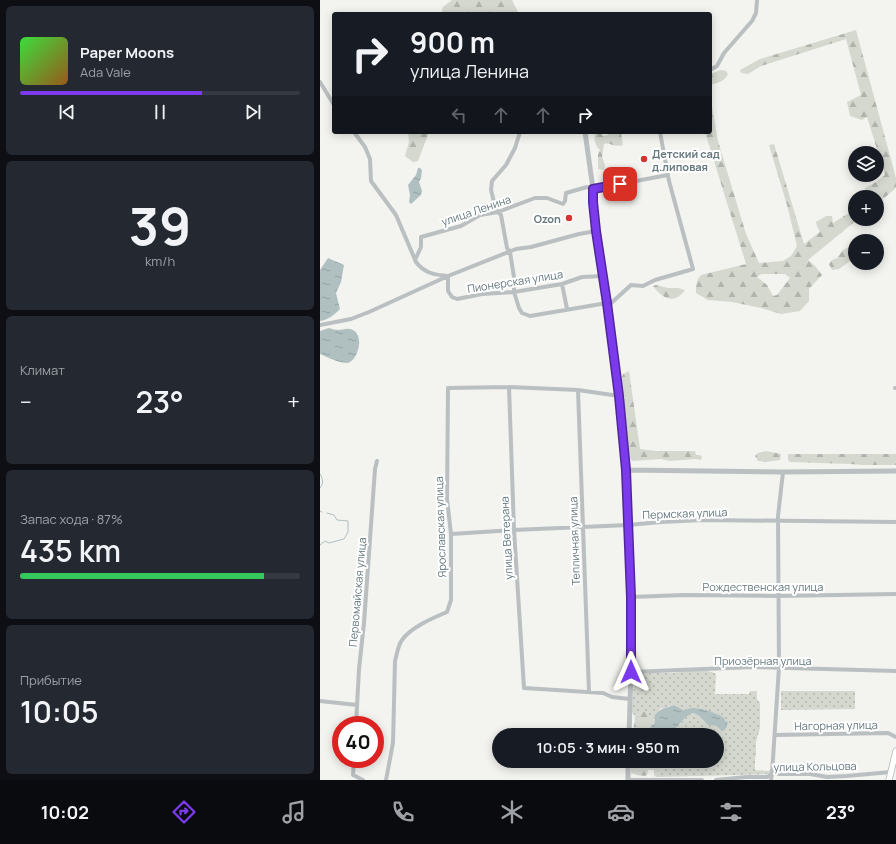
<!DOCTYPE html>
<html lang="ru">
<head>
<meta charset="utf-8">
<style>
	:root { --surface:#171b24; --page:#242831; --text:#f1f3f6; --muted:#9ea1a6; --line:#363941; --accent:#7c3aed }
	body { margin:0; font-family:Manrope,sans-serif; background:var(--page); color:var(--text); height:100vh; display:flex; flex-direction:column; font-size:15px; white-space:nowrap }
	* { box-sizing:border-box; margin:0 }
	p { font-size:13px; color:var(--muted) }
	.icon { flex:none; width:22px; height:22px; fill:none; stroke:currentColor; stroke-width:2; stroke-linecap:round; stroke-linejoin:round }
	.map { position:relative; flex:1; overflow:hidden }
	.panel { display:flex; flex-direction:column; gap:6px; padding:6px; background:#0d0f14; width:320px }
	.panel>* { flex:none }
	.banner { position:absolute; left:12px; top:12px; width:380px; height:122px; border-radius:4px; box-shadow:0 2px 10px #0003; background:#171b24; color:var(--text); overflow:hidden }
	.fabs { position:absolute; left:528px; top:146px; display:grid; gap:8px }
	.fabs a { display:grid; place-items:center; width:36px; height:36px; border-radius:50%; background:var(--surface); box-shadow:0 2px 10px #0003; font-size:20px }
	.speed { position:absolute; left:12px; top:716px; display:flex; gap:8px; font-size:20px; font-weight:700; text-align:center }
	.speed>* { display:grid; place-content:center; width:52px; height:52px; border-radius:50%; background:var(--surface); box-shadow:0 2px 10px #0003; line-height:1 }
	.speed .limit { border:6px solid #d22; background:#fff; color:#111 }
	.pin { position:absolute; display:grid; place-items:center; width:34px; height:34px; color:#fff; margin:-17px; border-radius:8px; box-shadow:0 2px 6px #0006 }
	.me { position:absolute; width:44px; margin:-22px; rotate:0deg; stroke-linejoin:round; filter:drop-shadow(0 0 3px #0008) }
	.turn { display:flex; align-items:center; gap:14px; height:84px; padding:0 12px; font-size:18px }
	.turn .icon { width:52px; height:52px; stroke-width:2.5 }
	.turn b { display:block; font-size:28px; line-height:34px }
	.lanes { display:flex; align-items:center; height:38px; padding:0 12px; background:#0003; justify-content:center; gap:20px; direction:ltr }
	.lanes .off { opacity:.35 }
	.big { font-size:30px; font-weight:600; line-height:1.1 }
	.panel .widget { flex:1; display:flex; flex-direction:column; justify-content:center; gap:6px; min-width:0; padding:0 14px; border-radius:6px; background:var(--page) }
	.panel .dial { align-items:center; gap:0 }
	.dial b { font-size:52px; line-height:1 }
	.song { display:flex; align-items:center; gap:12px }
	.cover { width:48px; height:48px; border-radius:6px; background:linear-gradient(135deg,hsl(120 70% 55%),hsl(30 70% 35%)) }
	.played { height:4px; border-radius:2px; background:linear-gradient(90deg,var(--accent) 65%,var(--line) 65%) }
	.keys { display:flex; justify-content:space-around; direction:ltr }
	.heat { display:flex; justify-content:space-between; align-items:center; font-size:22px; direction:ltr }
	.charge { height:6px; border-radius:3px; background:linear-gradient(90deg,#34c759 87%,var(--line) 0) }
	.trip { position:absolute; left:172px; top:728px; width:232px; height:40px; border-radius:20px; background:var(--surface); box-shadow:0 2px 10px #0003; font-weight:600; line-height:40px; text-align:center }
	.tabs { display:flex; height:64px; justify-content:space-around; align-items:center; background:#090b0e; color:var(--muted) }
	.tabs .icon { width:28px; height:28px }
	.tabs .active { color:var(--accent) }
	.tabs b { font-size:18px; color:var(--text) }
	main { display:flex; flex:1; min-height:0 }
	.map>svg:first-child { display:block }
	.grass { fill:url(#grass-dots) }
	.forest { fill:url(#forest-firs); fill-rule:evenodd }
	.water { fill:url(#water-ripples) }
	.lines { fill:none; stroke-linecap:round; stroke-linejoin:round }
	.stream { stroke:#b0c0c1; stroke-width:1 }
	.secondary-casing { stroke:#adb4b6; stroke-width:7 }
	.minor { stroke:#babfc1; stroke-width:4 }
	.tertiary { stroke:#babfc1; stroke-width:5 }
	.secondary { stroke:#fff; stroke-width:5.5 }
	.route-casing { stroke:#51269a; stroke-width:10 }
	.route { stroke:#7c3aed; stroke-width:7 }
	.poi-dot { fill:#d33630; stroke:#fff; stroke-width:1.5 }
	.labels { text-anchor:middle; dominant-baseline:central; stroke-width:4; stroke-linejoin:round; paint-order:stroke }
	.poi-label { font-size:11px; font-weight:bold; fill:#65787e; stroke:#fff; text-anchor:start }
	.street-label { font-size:11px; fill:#65787e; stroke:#fff }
</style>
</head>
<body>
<main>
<section class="panel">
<div class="widget">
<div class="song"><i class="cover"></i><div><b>Paper Moons</b><p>Ada Vale</p></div></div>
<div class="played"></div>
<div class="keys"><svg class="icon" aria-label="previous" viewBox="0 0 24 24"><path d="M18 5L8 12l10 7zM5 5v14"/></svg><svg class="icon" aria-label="pause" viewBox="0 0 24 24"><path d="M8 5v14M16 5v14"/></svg><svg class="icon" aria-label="next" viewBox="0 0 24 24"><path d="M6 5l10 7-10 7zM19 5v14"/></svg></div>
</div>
<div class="widget dial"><b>39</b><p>km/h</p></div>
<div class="widget"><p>Климат</p>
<div class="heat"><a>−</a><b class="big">23°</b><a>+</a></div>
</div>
<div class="widget"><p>Запас хода · 87%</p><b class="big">435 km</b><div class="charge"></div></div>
<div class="widget"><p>Прибытие</p><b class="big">10:05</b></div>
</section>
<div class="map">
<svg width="576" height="780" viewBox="0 0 576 780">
	<defs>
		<pattern id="grass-dots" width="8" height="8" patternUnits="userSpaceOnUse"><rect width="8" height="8" fill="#d4d8cf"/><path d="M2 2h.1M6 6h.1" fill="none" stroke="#b0b4ad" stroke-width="1.8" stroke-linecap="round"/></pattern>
		<pattern id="forest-firs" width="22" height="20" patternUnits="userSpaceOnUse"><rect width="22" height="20" fill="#d4d8cf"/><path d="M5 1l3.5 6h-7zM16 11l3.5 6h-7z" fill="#b0b4ad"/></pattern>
		<pattern id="water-ripples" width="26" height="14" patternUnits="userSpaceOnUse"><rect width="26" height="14" fill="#b0c0c1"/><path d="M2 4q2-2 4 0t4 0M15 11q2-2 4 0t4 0" fill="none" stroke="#93a1a2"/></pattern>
	</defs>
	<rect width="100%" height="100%" fill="#f3f3ef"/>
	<!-- grass -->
	<path class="grass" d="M367 671C376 671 388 669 396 674L395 694H429L430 691H437V699L440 703V728L436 742V755L435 758V770L449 771 451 769V774L336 777 334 775C343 772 344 770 348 761H353L354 764C363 764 376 766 384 764 390 762 390 761 397 761V755L398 754 402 735 397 744V735H351L365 718 372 713C379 714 383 720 388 725L397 726 404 721V718C398 713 381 707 372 708 369 708 366 709 362 710L354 705 340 709 335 720 332 715 328 719 324 711 315 716 312 712 314 677 320 673H353Z
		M461 691H535V709L461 710Z"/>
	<!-- forest -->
	<path class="forest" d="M132 0H192L198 12 193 14H121L123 7Z
		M536 30 576 178V188L557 204V197H546L545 188 556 182 565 175 547 117 542 120 530 116 527 102 541 95 526 39 441 66 428 74 421 73 420 70 440 59Z
		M401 70 406 71 408 74C404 82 397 83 390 85V74Z
		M390 102 392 107 398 141 426 234 439 263 463 261 471 256 477 246 467 205 449 145 454 144 484 244 500 232 497 226 496 222 506 216H512L513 223 535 209V219H538L488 260 496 267 502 275 489 289V301L480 311 461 314 441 308 412 302 388 300 376 293C376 286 376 280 381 275L426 264 385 132H390ZM441 274H465L470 278 457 295 453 296 447 285 437 277Z
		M88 132H109L98 161 93 162 85 156 89 142Z
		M276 132H279L283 136 288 135 289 132H302L301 133 303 145C293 148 291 142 284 144L282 157 285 165 284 170 278 169V154L280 150C275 146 273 138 276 132Z
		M531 246 535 251 533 260 530 261 519 269 512 270 509 264 512 260 517 258 523 250Z
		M336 285 348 288H358L365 290C354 305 343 299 333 286Z
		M309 371 320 449 336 451H375L376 455H380L382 457 381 460 375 459 350 461 341 459 312 461 310 458 308 436 303 400 305 398 304 394 301 391V379L303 374Z
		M446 451 461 454 460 460 445 462 438 461 435 456 438 453Z
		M468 454H576V465H543L530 464 470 462 468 460Z
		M324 711 328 714V718L332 715 335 720 329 733 330 735H313L315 716Z
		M311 761H348C344 770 343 772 334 775V770H328L327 775C322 777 317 775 311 773Z"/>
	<!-- water -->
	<path class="water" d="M98 168H100L102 170 101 178 99 182 102 191 101 195 91 204 89 202 90 195 88 185 96 175Z
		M8 258 24 265 21 282 16 293 20 309C14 315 8 320 0 321V270Z
		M9 328C12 329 15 330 18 330 22 330 26 328 30 329 47 333 37 363 27 363 19 363 7 357 0 354V331Z
		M354 705 363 710C366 709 369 708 372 708 381 707 398 713 404 718L405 721 408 722 405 730 402 731 397 726 388 725C383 720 379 714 372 713L365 718 350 735H330L329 733 331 726 334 724 335 720V715C342 707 344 709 354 705Z
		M353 761C356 761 360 762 363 762 371 761 380 761 389 761 381 766 364 765 354 764Z"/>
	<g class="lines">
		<!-- stream -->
		<path class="stream" d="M0 474C3 479 4 483 0 488
			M0 511 2 512
			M0 545 5 541 9 543 24 539 28 532V521L17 520 14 515 7 513"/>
		<defs>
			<path id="secondary" d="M569 780 576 751"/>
		</defs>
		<!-- secondary casing -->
		<use href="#secondary" class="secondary-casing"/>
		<!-- minor -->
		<path class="minor" d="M390 70 397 66 404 53 432 21 436 13 437 1
			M0 82 14 105
			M34 132 45 147 50 159 51 181 76 215 96 262C104 273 115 275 128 276V291L132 297 137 299 162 294 194 292 242 284 262 277 283 276
			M200 132 195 148 186 165 172 181 171 190 176 210 181 215 187 248 190 252 194 277V292L199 308 202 313 210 316 287 303
			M95 260 101 247V237L141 226 160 215 178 212 215 198H227L243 204 245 201 246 193 267 187 273 189 348 175
			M242 284 247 309
			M288 306 311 285 323 286 335 280 373 269 349 181 340 132
			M0 325 31 319 49 312 128 276 196 249 211 247 259 234 276 231
			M189 387 194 530 204 688 283 693 292 697 310 699
			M575 388H576
			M258 390 269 692
			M131 534 194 530 308 525 341 522 382 520 576 522
			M311 597 364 595 458 596 576 594
			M311 672 433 667 576 671
			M0 701 37 705
			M36 725 39 669 44 623 55 469 57 461
			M455 735 568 733 576 737
			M34 759 33 775 43 780
			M66 780 73 743 75 661C77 654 78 645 82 640 91 627 113 618 127 612L131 600V534L127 499 128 388 189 387 258 390 299 396
			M308 780H382
			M396 780 426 777H447L452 774H490L507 777 527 776 571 772
			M451 780 452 774 459 667 458 516 463 472"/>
		<!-- tertiary -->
		<path class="tertiary" d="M265 132 273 189 276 231 287 303 299 396 306 470 311 597V672L309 735
			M306 470 463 472 576 471
			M308 780V761"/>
		<!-- secondary -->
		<use href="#secondary" class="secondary"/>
	</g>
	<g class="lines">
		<defs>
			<path id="route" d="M300 184 273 189V202L276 231 287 303 299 396 306 470 311 597V672"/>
		</defs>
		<!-- route casing -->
		<use href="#route" class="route-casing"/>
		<!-- route -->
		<use href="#route" class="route"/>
	</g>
	<!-- markers -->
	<g class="poi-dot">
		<circle cx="324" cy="159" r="4"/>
		<circle cx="249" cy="218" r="4"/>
	</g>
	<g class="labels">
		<!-- poi labels -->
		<g class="poi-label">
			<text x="332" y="153">Детский сад<tspan x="332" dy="13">д.липовая</tspan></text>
			<text x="241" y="218" text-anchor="end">Ozon</text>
		</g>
		<!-- street labels -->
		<g class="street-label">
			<text transform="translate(156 210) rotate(-19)">улица Ленина</text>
			<text transform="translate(195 281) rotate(-9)">Пионерская улица</text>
			<text transform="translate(365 513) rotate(-2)">Пермская улица</text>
			<text transform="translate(120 527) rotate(-92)">Ярославская улица</text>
			<text transform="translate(186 538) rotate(-93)">улица Ветерана</text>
			<text transform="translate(254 541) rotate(-92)">Тепличная улица</text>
			<text x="443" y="586">Рождественская улица</text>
			<text transform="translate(37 592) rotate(-85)">Первомайская улица</text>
			<text x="443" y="660">Приозёрная улица</text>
			<text transform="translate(516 725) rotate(-1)">Нагорная улица</text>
			<text transform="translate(495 766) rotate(-1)">улица Кольцова</text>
		</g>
	</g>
</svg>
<div class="fabs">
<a><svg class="icon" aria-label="layers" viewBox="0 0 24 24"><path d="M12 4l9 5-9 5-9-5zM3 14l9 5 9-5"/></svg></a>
<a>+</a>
<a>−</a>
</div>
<div class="speed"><div class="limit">40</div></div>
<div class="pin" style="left:300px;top:184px;background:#d93025"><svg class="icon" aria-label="arrive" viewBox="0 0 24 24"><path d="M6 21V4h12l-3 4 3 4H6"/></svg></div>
<svg class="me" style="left:311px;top:672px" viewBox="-20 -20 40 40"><path d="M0-17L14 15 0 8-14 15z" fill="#7c3aed" stroke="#fff" stroke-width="4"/></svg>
<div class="trip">10:05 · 3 мин · 950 m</div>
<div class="banner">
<div class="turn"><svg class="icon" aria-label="right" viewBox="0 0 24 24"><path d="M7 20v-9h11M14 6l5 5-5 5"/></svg><div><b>900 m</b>улица Ленина</div></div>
<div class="lanes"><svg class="icon off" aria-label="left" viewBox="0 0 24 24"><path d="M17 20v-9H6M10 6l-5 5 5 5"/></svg><svg class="icon off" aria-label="ahead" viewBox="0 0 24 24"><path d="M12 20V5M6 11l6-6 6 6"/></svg><svg class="icon off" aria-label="ahead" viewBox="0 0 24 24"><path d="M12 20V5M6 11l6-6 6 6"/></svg><svg class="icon" aria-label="right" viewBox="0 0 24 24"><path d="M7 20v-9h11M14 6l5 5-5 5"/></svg></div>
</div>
</div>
</main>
<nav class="tabs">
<b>10:02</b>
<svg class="icon active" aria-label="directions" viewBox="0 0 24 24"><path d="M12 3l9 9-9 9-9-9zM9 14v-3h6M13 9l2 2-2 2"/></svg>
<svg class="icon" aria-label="music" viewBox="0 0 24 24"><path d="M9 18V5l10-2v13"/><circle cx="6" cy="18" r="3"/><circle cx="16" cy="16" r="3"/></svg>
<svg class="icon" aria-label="phone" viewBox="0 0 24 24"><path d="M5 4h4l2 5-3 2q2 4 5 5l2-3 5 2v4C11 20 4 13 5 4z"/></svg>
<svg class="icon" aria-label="climate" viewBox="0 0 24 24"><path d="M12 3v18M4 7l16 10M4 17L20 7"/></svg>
<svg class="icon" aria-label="car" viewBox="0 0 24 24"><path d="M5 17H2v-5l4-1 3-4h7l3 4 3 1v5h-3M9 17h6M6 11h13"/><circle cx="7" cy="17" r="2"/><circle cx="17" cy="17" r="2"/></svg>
<svg class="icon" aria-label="filters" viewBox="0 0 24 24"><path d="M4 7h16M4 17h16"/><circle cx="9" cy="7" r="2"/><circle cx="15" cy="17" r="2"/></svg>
<b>23°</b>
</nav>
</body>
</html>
